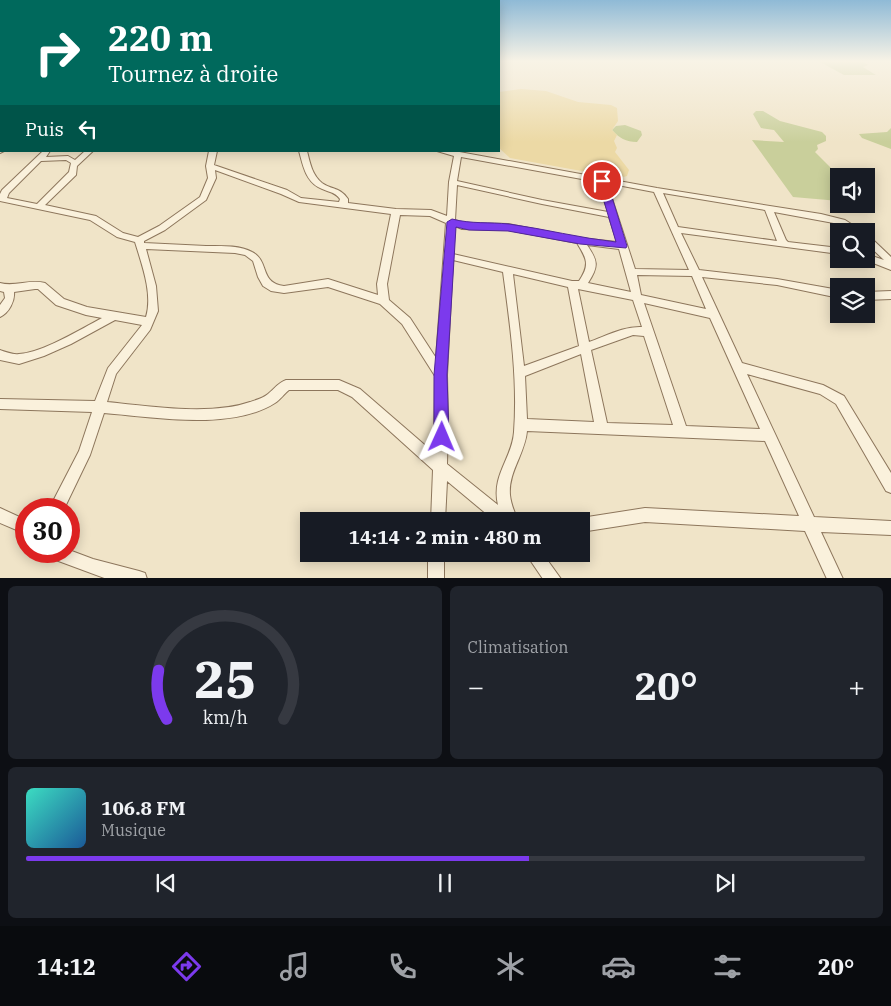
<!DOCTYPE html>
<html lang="fr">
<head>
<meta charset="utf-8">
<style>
	:root { --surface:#171b24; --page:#20242c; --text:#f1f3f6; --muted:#9ea1a6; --line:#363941; --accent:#7c3aed }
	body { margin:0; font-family:"IBM Plex Serif",serif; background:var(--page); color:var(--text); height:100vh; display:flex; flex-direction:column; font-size:19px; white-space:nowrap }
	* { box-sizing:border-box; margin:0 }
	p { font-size:16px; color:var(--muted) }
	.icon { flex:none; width:28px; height:28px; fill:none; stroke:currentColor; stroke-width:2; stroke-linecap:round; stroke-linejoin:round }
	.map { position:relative; height:578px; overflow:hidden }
	.side { display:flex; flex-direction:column; gap:8px; padding:8px; background:#0d0f14; flex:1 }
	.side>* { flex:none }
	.hud { position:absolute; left:0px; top:0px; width:500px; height:152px; box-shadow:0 2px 12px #0003; background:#00695c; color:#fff; overflow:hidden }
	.fabs { position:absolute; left:830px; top:168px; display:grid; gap:10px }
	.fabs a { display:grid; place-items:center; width:45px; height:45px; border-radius:0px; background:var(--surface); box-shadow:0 2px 12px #0003; font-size:25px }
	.speed { position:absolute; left:15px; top:498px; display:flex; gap:10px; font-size:25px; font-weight:700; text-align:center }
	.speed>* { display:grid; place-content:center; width:65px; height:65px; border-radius:50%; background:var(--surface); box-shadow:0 2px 12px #0003; line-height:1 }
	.speed .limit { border:8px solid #d22; background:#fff; color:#111 }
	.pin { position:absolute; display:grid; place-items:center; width:42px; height:42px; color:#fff; margin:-21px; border:2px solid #fff; border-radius:50%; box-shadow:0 1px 5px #0007 }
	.me { position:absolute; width:55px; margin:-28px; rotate:1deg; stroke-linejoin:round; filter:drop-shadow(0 0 4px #0008) }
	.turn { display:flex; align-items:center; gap:18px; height:105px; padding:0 25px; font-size:22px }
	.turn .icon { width:65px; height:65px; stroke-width:2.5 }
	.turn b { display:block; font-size:35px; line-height:42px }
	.then { display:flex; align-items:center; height:48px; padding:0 25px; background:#0003; gap:10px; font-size:19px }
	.big { font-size:38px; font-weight:800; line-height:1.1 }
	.side .tile { flex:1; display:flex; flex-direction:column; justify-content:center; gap:8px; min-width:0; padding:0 18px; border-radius:8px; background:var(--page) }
	.side .dial { align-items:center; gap:0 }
	.dial svg { height:130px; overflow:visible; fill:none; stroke:var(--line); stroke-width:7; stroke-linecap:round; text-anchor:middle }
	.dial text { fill:var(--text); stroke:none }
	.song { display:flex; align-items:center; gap:15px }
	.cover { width:60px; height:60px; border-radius:8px; background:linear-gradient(135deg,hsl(170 70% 55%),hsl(210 70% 35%)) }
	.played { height:5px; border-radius:2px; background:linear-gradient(90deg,var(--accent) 60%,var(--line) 60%) }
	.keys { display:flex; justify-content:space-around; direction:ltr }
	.heat { display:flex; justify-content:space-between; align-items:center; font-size:28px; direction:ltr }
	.side .tiles { flex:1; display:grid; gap:8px; grid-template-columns:1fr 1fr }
	.tile:last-child { grid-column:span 2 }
	.trip { position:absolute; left:300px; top:512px; width:290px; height:50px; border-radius:0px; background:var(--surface); box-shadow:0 2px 12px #0003; font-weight:800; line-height:50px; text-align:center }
	.tabs { display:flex; height:80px; justify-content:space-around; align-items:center; background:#090b0e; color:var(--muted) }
	.tabs .icon { width:35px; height:35px }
	.tabs .on { color:var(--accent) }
	.tabs b { font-size:22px; color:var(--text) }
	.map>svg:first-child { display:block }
	.green { fill:#c9cf9b }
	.sand { fill:#ecd9a5 }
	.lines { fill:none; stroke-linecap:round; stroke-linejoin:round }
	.minor-casing { stroke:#8d765c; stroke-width:2 }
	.minor { fill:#faf1dc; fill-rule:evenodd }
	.route { fill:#7c3aed; stroke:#51269a }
</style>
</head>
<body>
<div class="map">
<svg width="891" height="579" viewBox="0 0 891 579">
	<rect width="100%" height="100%" fill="#f0e4c8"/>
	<!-- green -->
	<path class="green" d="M818 61H862L868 65 863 67 876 75H844Z
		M756 111H763L780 121 822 132 826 136V141L817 145 818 149 815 152 839 176V201L793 197 752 140 784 142 774 130 761 128 753 114Z
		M625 125 641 131 642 135 637 142C626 142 619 138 612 130L616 126Z
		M891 128V149L862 138 859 134 887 132Z"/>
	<!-- sand -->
	<path class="sand" d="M521 89 546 91 578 102 611 105 617 108 618 121 612 130 617 135 614 141 617 148 615 152 629 170 627 176 620 178 510 158 499 148V92Z"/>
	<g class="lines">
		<defs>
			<path id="minor" d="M0 148 1 151H4L0 153Z
				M43 151H50L46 157 68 156 75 160 85 151H93L77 166 76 175 45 205 96 216 123 233 138 237 159 226 200 197 208 178 206 166 209 151H217L214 165 287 190 301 198 339 202 340 199C335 191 326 192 318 187 305 179 303 165 299 151H307C310 163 312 175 322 183 332 190 340 187 348 199V203L396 209 431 210 447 216 449 182 454 156 437 151H454L657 188 821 214 845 220 862 231H852L839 224 774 212 786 240 788 242 839 248V254L681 233 699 270 777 279 839 290V298L777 285 702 277 742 363 823 385 844 396 891 473V493L886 491 836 404 820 394 747 374 814 517 891 521V535L821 532 843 579H827L805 531 645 522 581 532V521H575L581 518 645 508 799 516 765 441 527 431C525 454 508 472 510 495 511 505 515 513 518 521H495L447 481 445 521H431L433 470 352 397 338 390H289C284 394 280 400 275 403 231 431 154 417 104 413L90 455 64 509H49L79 451 92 412 0 409V399L95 401 108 368 142 325 115 320 71 344 44 356 19 364 0 360V350C6 352 13 355 19 354 42 353 81 329 102 318L86 315 56 305 38 289H35L14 292C15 301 9 313 0 317V305L5 298 4 292 0 291V283C15 287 30 279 45 283L64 299 87 307 146 317C153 294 142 265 135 242L117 237 90 220 0 201V194L2 190ZM461 157 598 182 608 212 542 200 457 181ZM66 160 71 163 69 172 37 204 7 198 9 193 41 161ZM215 170 281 194 299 202 391 214 377 284 378 295 328 279 284 286C259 283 270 261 252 252 239 245 221 246 206 246 186 245 165 244 144 243V241L165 230 206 200 216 178ZM607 183 654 192 689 270 635 269ZM457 185 542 204 609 217 617 242 580 238 508 224 463 223 455 220ZM663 193 765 210 777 241 678 227ZM400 215 430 216 446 223 436 358 410 318 389 300 387 284ZM455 226 462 229 508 230 577 243C587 259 590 265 579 281H572L453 254ZM587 245 619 249 631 292 588 283C599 266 598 261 587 245ZM146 249 235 253 245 255 253 261 258 277 263 286 271 291 284 293 328 287 380 304 402 324 435 376 434 453 360 389 339 380H286C278 383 274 389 268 394 263 398 256 400 250 402 210 416 149 406 107 402L116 374 150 330 158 311 156 286ZM453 260 503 272C510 324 518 379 514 432 512 459 491 475 498 505L447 464 448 422 447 375ZM513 274 568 287 579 346 524 366ZM637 275 692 276 706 309 641 295ZM578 289 633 300 642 327C624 326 606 336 589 342ZM644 303 710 318 760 429 686 426ZM633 335 644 336 673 425 607 423 591 350ZM581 354 594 422 527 419 525 376Z
				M866 235 869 236 891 257V270L863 259H866V254L884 260 866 243Z
				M891 291V299L866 300V292Z
				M0 508 26 520V534L0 523Z
				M69 550 93 559 139 571 145 573 147 579H107L45 556 43 551Z
				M428 554H444V579H428Z
				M526 554H543L561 579H543Z"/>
		</defs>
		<!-- minor casing -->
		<use href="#minor" class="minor-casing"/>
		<!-- minor -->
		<use href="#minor" class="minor"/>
	</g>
	<!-- sky -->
	<linearGradient id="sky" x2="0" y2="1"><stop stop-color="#8fbad6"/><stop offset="0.43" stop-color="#f8f3e6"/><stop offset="1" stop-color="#f8f3e6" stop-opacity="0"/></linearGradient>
	<rect width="891" height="142" fill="url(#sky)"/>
	<!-- route -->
	<path class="route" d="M602 178 607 181 627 246 626 248 580 244 508 231 469 230 456 227 447 375 449 437 447 442 442 444 436 442 434 437V375L447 222 452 219C471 224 489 222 509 224 545 229 580 238 616 242L598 181Z"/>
</svg>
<div class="fabs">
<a><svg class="icon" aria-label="sound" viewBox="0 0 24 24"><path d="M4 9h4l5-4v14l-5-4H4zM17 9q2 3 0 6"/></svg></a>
<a><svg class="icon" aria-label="search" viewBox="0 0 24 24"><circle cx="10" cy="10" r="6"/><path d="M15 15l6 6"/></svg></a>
<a><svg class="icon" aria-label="layers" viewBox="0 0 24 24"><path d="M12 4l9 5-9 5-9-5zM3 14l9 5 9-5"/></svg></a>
</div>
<div class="speed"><div class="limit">30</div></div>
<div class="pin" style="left:602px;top:181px;background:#d93025"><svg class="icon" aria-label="arrive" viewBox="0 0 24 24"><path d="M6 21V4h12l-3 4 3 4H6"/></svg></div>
<svg class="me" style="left:442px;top:437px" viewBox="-20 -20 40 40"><path d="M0-17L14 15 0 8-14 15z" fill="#7c3aed" stroke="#fff" stroke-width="4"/></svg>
<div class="trip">14:14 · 2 min · 480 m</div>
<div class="hud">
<div class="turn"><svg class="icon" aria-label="right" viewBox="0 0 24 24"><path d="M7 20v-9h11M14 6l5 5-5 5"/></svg><div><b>220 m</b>Tournez à droite</div></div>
<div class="then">Puis<svg class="icon" aria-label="left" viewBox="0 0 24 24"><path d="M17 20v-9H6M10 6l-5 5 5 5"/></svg></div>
</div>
</div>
<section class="side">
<div class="tiles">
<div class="tile dial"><svg viewBox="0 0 100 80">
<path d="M14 69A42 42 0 1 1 86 69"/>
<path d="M14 69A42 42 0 0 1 9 39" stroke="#7c3aed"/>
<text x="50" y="56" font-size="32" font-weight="700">25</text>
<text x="50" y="72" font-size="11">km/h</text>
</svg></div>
<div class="tile"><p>Climatisation</p>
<div class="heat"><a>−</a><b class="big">20°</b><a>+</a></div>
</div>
<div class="tile">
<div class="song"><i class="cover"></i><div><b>106.8 FM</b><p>Musique</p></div></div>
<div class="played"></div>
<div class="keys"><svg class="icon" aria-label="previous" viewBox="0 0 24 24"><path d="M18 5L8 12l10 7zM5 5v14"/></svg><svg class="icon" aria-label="pause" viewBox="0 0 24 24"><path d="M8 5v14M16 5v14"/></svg><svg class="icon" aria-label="next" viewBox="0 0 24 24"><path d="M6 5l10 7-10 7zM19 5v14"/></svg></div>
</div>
</div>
</section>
<nav class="tabs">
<b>14:12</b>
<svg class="icon on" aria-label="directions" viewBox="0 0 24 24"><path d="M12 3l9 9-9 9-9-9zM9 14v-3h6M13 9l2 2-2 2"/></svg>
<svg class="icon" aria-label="music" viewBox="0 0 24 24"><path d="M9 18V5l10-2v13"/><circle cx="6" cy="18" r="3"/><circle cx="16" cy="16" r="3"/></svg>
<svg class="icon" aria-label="phone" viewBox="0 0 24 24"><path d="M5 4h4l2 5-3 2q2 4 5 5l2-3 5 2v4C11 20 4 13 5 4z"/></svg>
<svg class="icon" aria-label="climate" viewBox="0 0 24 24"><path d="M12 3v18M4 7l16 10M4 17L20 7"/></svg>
<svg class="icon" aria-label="car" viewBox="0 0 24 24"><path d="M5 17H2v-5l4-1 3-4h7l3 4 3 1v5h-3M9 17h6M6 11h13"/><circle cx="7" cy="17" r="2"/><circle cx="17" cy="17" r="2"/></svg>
<svg class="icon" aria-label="filters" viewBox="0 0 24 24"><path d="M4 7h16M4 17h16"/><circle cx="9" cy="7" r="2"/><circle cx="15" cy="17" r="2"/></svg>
<b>20°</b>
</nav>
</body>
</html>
